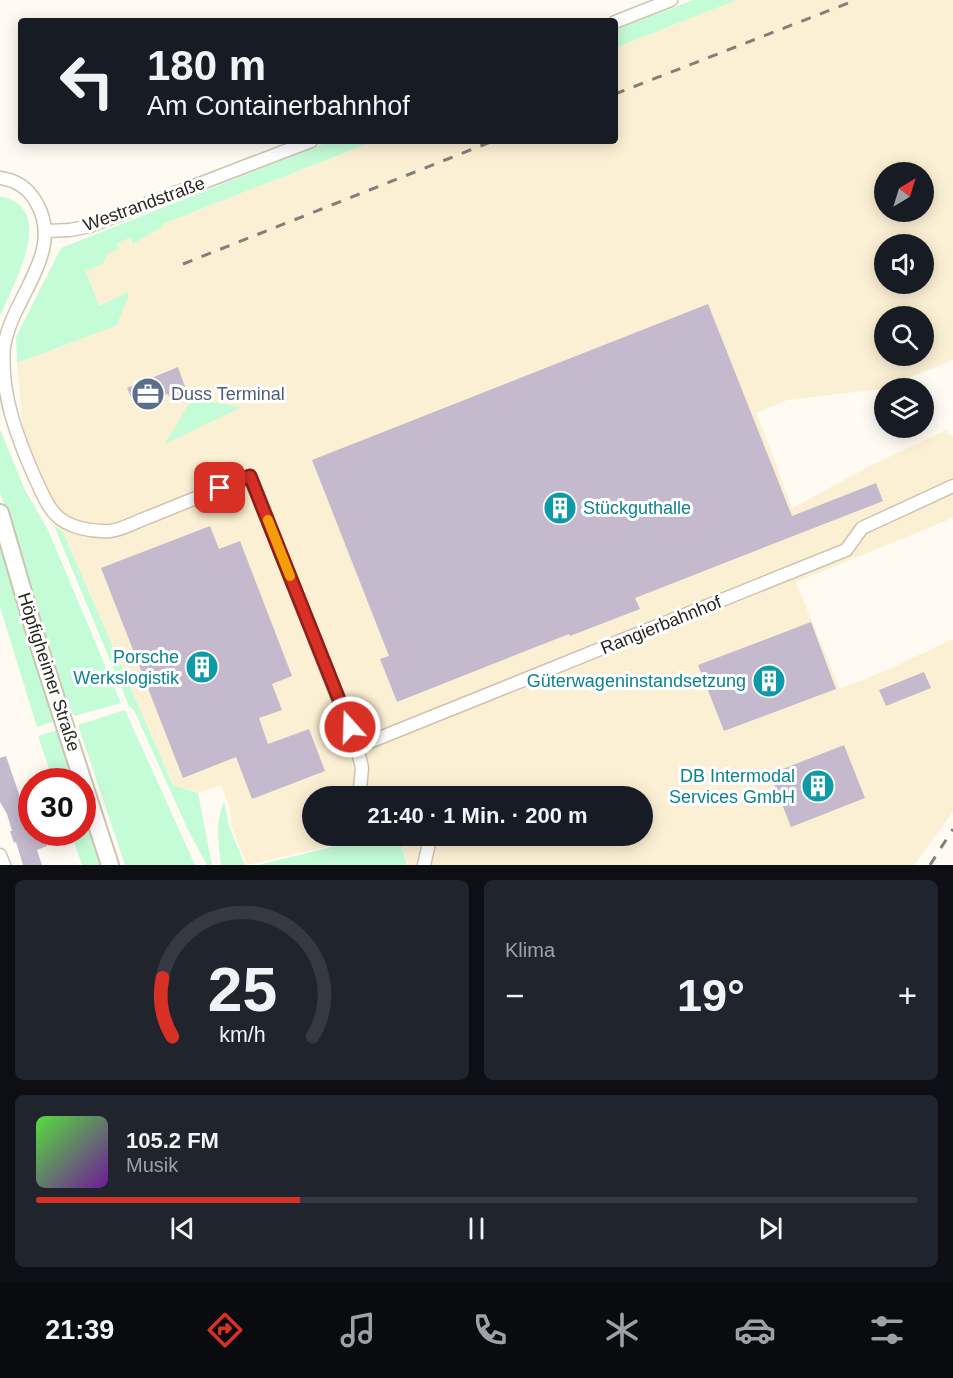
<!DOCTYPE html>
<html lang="de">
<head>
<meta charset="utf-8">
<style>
	:root { --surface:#171b24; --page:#20242c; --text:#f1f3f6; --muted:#9ea1a6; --line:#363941; --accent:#d93025 }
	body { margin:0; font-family:Helvetica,sans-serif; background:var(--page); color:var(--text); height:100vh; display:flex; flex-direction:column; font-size:22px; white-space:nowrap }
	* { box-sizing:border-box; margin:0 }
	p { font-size:20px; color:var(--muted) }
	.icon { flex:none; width:33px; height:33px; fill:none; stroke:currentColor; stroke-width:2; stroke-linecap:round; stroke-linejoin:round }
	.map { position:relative; height:865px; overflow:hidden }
	.drawer { display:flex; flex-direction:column; gap:15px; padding:15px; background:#0d0f14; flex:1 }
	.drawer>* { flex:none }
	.banner { position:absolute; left:18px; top:18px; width:600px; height:126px; border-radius:6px; box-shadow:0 3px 15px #0003; background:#171b24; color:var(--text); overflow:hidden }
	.needle { width:39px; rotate:38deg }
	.controls { position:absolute; left:874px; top:162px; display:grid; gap:12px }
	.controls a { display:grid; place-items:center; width:60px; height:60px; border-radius:50%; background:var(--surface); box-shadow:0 3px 15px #0003; font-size:30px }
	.speed { position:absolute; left:18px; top:768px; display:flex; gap:12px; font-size:30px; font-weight:700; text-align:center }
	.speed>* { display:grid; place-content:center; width:78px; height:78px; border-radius:50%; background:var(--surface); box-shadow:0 3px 15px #0003; line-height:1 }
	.speed .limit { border:9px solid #d22; background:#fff; color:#111 }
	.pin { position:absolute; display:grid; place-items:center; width:51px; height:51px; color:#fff; margin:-26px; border-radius:12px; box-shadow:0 3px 9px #0006 }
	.me { position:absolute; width:66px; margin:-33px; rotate:340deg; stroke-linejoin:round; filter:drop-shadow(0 0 4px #0008) }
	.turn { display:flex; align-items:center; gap:21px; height:126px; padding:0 30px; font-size:27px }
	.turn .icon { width:78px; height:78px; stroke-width:2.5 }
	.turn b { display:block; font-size:42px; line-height:51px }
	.big { font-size:45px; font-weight:700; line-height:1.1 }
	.drawer .card { flex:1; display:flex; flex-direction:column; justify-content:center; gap:9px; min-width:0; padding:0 21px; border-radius:9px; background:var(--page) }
	.drawer .dial { align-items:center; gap:0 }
	.dial svg { height:156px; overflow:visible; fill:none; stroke:var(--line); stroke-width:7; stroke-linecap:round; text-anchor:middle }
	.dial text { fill:var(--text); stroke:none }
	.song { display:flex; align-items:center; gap:18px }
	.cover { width:72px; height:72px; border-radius:9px; background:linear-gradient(135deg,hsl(110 70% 55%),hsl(280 70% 35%)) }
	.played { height:6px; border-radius:3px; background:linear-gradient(90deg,var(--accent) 30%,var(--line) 30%) }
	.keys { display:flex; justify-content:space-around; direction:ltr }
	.heat { display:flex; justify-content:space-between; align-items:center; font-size:33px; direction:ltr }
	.drawer .tiles { flex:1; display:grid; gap:15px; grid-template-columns:1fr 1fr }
	.card:last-child { grid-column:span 2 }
	.trip { position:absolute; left:302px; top:786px; width:351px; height:60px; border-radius:30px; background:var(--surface); box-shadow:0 3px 15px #0003; font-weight:700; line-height:60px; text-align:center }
	.dock { display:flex; height:96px; justify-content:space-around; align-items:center; background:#090b0e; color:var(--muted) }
	.dock .icon { width:42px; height:42px }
	.dock .on { color:var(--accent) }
	.dock b { font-size:27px; color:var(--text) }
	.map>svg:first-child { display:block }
	.built { fill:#fcf0d4; fill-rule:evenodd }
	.green { fill:#c5fcd8 }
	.building { fill:#c5bacd }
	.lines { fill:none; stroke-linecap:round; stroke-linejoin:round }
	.street-casing { stroke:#cdc4b0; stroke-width:15 }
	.secondary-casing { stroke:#cdc4b0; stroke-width:20 }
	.street { stroke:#fff; stroke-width:12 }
	.secondary { stroke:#fff; stroke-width:16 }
	.rail { stroke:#827f78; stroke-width:3; stroke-dasharray:10 10; stroke-linecap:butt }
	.route-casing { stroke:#8d1f18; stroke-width:15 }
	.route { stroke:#d93025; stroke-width:10 }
	.slow { stroke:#f59e0b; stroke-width:10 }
	.labels { text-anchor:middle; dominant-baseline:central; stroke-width:6; stroke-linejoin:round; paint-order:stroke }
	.street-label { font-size:18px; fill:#29261f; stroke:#fff }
	.service-label { font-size:18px; fill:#4e5e75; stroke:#fff; text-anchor:start }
	.culture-label { font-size:18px; fill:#0d838f; stroke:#fff; text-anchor:end }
</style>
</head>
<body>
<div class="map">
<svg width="953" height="865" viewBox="0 0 953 865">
	<rect width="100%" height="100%" fill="#fffbf3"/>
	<!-- built -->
	<path class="built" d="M737 0H953V360L881 389 787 400 757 413 792 508 870 466 946 430 950 436 953 435V518L796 582 840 689 889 669 953 639V812L914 865H408L399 836H642V796H312V836H373L247 865 231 826V811L221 785 198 793 173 785 63 532 54 526 58 508 24 441 17 363 105 330 128 293 99 306 86 271 107 254 117 243 130 238 132 244 163 224 375 141H615V48ZM885 172H924V212H885ZM885 244H924V284H885ZM885 316H924V356H885Z"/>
	<!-- green -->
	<path class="green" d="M693 0H737L615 48V30Z
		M330 141H375L163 224 164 226 133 244 130 238 117 243 119 249 107 254 103 264 86 271 99 306 128 292V298L116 326 17 363 16 337 61 248Z
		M0 197C8 197 11 199 17 203 49 226 10 289 0 317Z
		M200 400 242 407 165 444 188 405Z
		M0 429 24 488 48 530 121 703 74 716 58 681 32 604 0 490Z
		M54 526 63 532 173 785 198 793 212 865H207L188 830 134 710 129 706Z
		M0 538 55 721 37 727 0 607Z
		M125 710 195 865H125L78 725Z
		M58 730 74 781H53L38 736Z
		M224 801 229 826 245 865H221C218 840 215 825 224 801Z
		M83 810 99 865H82L71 833 82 832Z
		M377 836H399L407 865H258Z"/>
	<!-- building -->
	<path class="building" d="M708 304 792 516 876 483 883 501 635 598 640 609 570 636 569 634 397 702 380 659 389 656 312 460Z
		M178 367 188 395 171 401 168 394 139 406 138 403 134 404 127 388Z
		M210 526 219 549 240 541 292 676 272 684 282 710 259 718 268 744 309 729 325 771 252 799 236 757 183 778 101 568Z
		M811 622 836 689 724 731 698 665Z
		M924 672 931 688 886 706 879 690Z
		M844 745 865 798 791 827 770 774Z
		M6 756 32 832 33 836 42 833 47 846 37 850 42 865H23L16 842 14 843 10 831H12L7 814 0 802V758Z"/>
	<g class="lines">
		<defs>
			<path id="street" d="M615 22 671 0
				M0 178C16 180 28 188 36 202 66 252 11 298 4 347 0 393 17 437 35 478 41 490 46 505 55 514 68 528 92 532 110 531 122 530 137 521 149 517 183 503 216 490 250 476L357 747 362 768 360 789
				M46 231 70 230 90 226 311 141
				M357 747 846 550 862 528 953 486
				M0 855 4 865
				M424 865 430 839"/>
			<path id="secondary" d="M0 513 38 643 110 865"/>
		</defs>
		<!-- street casing -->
		<use href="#street" class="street-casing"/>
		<!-- secondary casing -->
		<use href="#secondary" class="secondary-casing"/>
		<!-- street -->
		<use href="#street" class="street"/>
		<!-- secondary -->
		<use href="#secondary" class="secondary"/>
		<!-- rail -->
		<path class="rail" d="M615 94 856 0
			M183 264 493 141
			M930 865 953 829"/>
	</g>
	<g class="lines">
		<defs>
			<path id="route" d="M220 488 250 476 350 727"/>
		</defs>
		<!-- route casing -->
		<use href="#route" class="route-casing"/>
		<!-- route -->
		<use href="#route" class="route"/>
		<!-- slow -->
		<path class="slow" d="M268 520 290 576"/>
	</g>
	<!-- icons -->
	<defs>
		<symbol id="office-disc" viewBox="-11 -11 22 22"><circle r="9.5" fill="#5c6f8a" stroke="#fff"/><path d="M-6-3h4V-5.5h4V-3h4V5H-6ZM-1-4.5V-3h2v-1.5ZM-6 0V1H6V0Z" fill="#fff"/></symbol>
		<symbol id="building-disc" viewBox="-11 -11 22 22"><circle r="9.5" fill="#0f9aa8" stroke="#fff"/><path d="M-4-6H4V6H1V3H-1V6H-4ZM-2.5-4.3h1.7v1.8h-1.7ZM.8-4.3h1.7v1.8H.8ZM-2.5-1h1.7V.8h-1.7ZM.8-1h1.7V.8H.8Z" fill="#fff"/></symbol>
	</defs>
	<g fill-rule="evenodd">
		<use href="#office-disc" x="129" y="375" width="38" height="38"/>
		<use href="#building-disc" x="541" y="489" width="38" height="38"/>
		<use href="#building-disc" x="183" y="648" width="38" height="38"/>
		<use href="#building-disc" x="750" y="662" width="38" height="38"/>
		<use href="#building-disc" x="799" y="767" width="38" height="38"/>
	</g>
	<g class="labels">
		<!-- street labels -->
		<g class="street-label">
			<text transform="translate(144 204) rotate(-20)">Westrandstraße</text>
			<text transform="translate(661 625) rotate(-22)">Rangierbahnhof</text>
			<text transform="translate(49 672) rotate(72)">Höpfigheimer Straße</text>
		</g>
		<!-- service labels -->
		<g class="service-label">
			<text x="171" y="394">Duss Terminal</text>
		</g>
		<!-- culture labels -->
		<g class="culture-label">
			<text x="583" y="508" text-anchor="start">Stückguthalle</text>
			<text x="179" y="657">Porsche<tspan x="179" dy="21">Werkslogistik</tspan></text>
			<text x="746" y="681">Güterwageninstandsetzung</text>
			<text x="795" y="776">DB Intermodal<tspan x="795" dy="21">Services GmbH</tspan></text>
		</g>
	</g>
</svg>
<div class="controls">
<a><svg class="needle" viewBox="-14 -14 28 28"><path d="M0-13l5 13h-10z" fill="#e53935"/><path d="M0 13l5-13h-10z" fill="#9ea1a6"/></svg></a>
<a><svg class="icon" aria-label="sound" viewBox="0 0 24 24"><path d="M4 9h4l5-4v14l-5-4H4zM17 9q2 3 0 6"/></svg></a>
<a><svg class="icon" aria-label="search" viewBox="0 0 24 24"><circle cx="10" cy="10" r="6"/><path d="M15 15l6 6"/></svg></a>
<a><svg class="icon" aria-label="layers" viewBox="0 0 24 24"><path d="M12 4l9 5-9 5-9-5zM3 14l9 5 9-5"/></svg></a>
</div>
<div class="speed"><div class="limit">30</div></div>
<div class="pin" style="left:220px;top:488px;background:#d93025"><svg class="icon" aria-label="arrive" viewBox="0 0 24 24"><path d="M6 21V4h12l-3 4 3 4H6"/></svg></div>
<svg class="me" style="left:350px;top:727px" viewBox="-20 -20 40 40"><circle r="17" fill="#d93025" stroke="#fff" stroke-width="3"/><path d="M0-11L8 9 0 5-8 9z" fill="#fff"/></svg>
<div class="trip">21:40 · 1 Min. · 200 m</div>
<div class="banner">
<div class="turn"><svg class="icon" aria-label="left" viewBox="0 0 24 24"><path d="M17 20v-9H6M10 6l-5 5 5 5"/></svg><div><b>180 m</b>Am Containerbahnhof</div></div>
</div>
</div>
<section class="drawer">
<div class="tiles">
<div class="card dial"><svg viewBox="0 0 100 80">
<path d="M14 69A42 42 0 1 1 86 69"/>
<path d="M14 69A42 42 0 0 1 9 39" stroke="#d93025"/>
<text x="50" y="56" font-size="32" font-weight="700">25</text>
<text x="50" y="72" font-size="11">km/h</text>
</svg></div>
<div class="card"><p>Klima</p>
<div class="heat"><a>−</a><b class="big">19°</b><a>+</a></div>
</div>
<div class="card">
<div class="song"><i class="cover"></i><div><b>105.2 FM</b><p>Musik</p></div></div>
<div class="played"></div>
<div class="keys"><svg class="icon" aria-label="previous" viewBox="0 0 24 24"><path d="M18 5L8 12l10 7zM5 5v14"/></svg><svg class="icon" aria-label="pause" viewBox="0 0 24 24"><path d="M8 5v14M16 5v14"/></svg><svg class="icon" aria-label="next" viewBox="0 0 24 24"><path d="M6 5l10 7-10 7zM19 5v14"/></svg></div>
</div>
</div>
</section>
<nav class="dock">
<b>21:39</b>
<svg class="icon on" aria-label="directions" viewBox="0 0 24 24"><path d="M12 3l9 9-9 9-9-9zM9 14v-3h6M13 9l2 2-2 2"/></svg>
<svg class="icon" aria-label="music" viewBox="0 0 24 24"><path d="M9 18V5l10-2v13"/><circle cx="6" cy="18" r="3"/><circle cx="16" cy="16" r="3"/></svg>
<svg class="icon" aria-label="phone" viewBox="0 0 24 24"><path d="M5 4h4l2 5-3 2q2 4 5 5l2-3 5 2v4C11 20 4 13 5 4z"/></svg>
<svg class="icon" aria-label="climate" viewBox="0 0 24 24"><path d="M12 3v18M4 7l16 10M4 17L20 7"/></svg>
<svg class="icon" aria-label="car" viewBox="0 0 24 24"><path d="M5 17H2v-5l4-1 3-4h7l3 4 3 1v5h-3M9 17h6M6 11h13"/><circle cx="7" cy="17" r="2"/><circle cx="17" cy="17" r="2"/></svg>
<svg class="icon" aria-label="filters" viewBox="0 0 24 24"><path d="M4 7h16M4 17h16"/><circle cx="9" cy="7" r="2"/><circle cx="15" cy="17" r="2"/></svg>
</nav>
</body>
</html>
